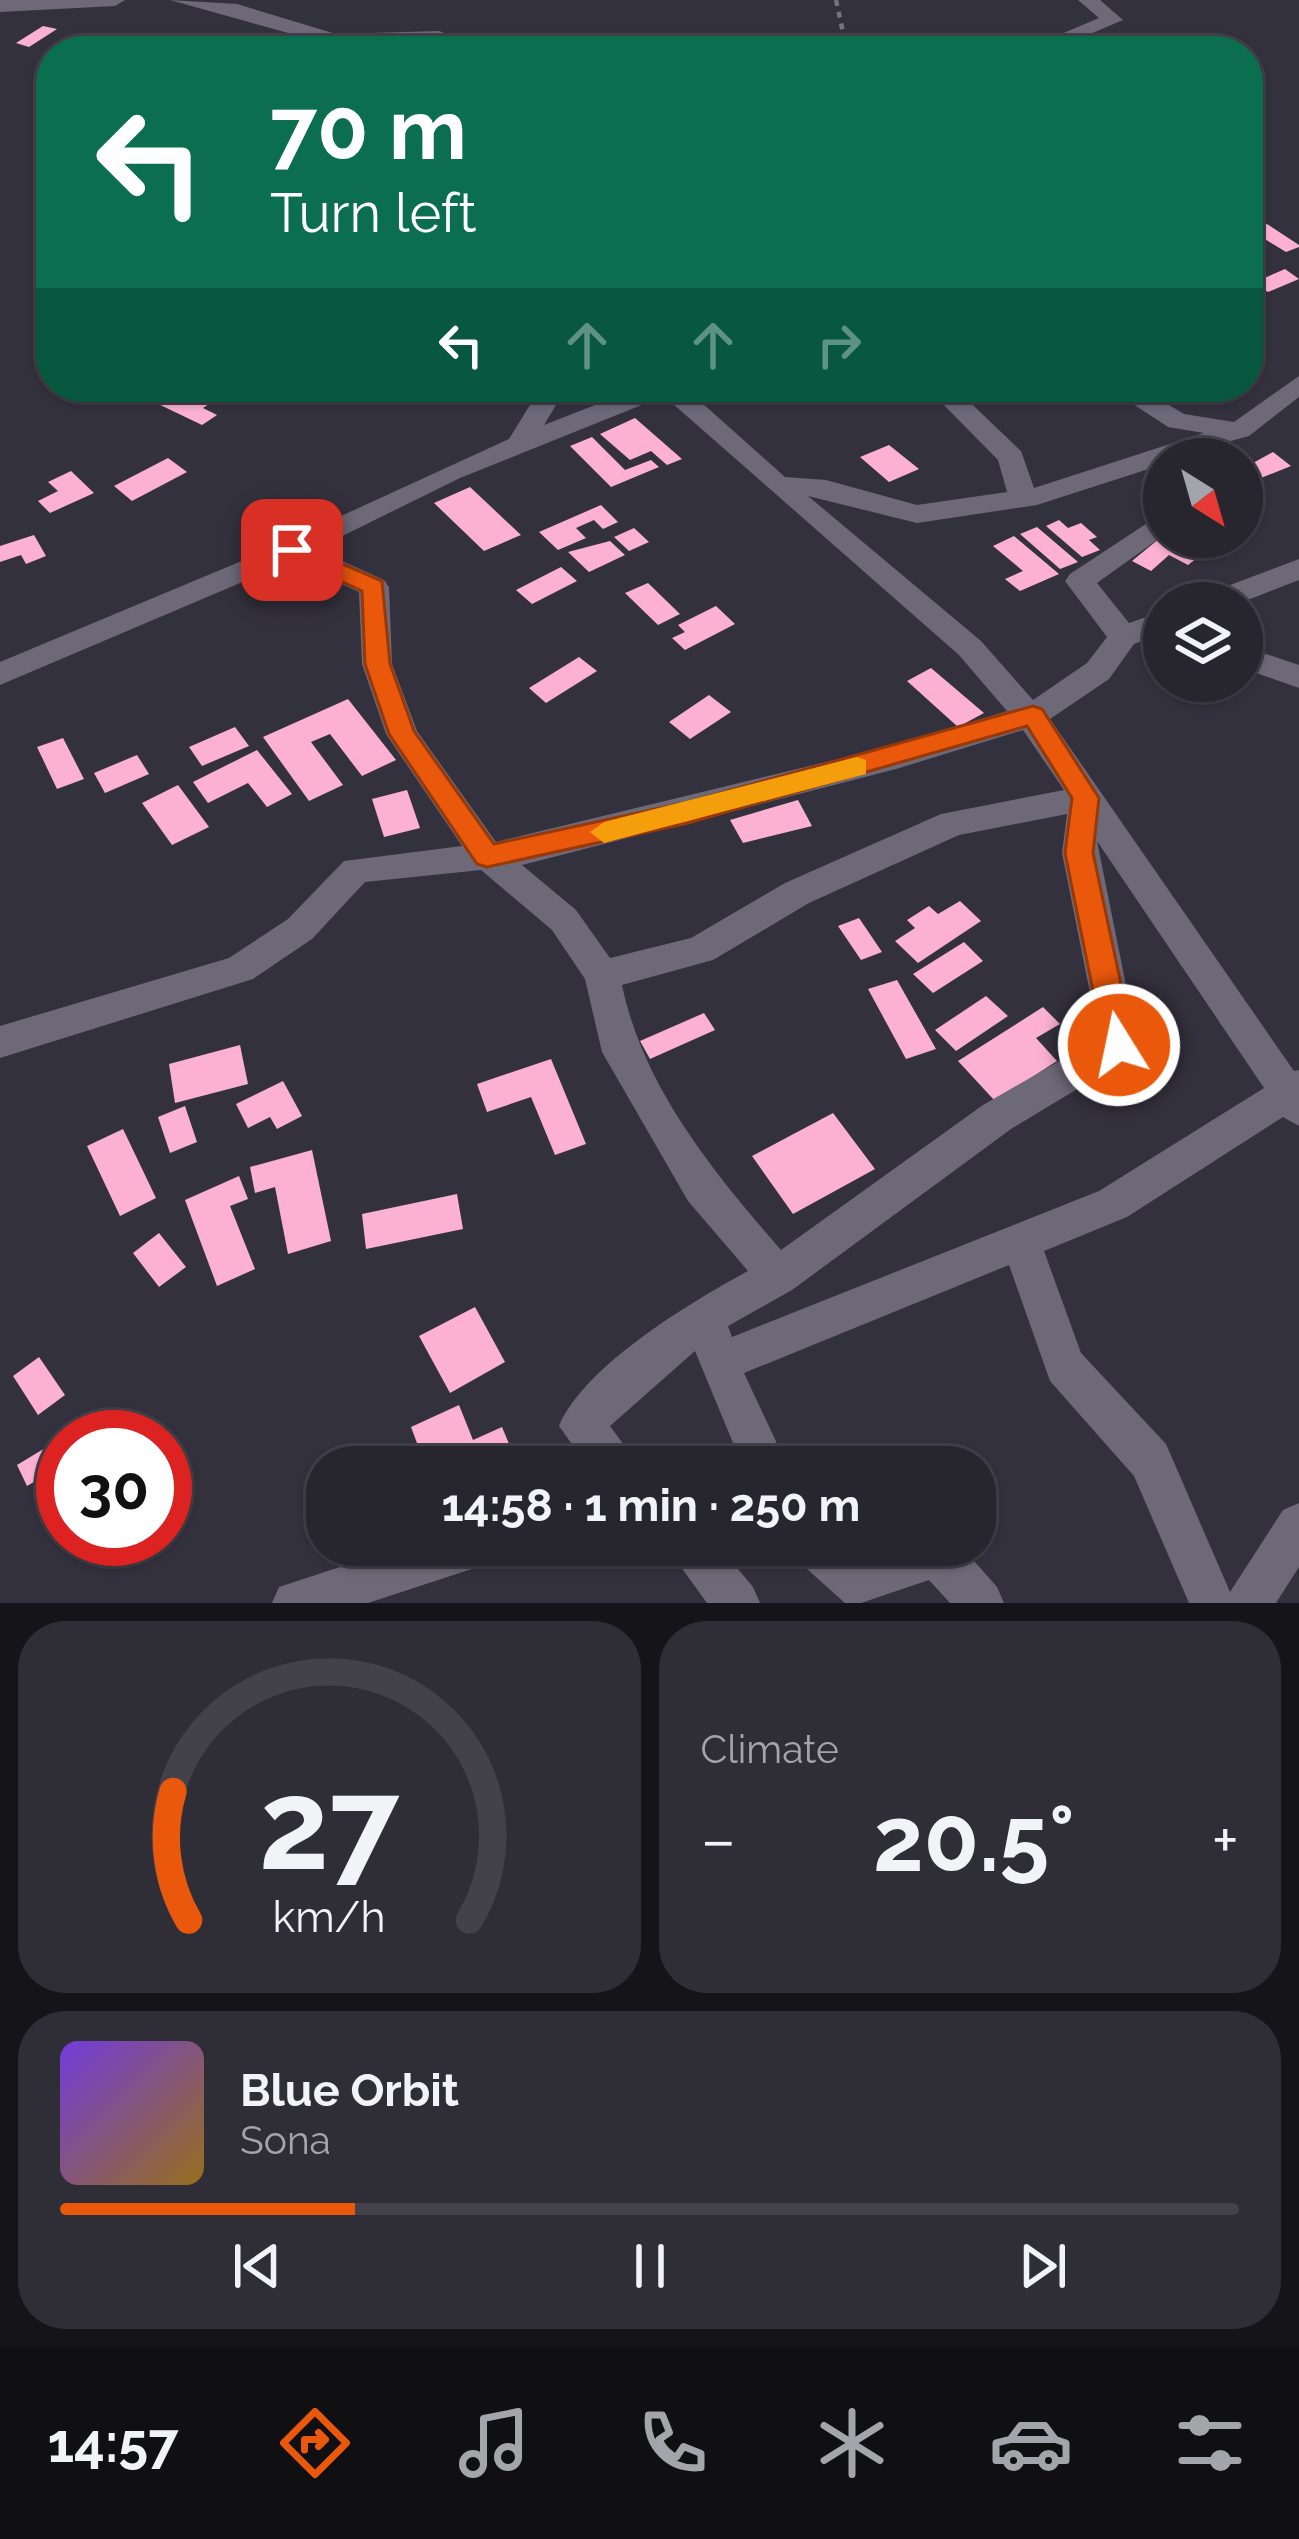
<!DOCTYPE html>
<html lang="en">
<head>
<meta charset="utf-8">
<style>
	:root { --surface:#27252e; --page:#2f2d36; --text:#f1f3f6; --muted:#a4a5aa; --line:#43424a; --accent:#ea580c }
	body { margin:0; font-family:Raleway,sans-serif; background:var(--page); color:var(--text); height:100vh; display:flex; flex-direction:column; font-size:45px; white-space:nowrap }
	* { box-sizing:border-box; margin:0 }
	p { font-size:39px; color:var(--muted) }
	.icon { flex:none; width:66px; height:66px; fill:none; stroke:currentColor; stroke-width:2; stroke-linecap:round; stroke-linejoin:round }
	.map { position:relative; height:1603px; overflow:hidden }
	.sheet { display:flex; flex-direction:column; gap:18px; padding:18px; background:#151419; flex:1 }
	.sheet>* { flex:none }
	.guide { position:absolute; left:36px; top:36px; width:1227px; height:366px; border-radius:48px; box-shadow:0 3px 9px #0004,0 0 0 3px var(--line); background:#0b6e4f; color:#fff; overflow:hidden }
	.needle { width:78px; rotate:143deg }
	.tools { position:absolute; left:1143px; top:438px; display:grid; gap:24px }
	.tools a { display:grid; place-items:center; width:120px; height:120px; border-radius:50%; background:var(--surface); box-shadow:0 3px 9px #0004,0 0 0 3px var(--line); font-size:60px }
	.speed { position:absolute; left:36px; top:1410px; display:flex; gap:24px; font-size:60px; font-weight:700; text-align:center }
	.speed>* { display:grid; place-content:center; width:156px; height:156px; border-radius:50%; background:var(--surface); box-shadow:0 3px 9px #0004,0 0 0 3px var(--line); line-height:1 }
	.speed .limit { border:18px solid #d22; background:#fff; color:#111 }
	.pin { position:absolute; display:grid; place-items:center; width:102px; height:102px; color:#fff; margin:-51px; border-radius:24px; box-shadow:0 6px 18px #0006 }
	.me { position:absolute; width:132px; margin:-66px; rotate:350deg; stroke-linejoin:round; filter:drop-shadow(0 0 9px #0008) }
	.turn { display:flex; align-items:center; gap:42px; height:252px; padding:0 36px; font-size:54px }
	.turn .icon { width:156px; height:156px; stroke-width:2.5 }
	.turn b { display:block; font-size:84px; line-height:102px }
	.lanes { display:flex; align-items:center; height:114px; padding:0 36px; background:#0003; justify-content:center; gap:60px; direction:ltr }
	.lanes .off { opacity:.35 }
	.big { font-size:90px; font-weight:700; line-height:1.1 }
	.sheet .widget { flex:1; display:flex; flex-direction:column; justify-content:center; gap:18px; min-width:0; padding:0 42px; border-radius:48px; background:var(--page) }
	.sheet .dial { align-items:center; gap:0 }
	.dial svg { height:312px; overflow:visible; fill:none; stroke:var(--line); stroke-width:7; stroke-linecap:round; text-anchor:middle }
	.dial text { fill:var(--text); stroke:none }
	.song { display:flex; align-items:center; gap:36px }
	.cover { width:144px; height:144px; border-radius:18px; background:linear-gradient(135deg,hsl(260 70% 55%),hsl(40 70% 35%)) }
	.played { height:12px; border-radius:6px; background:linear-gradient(90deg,var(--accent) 25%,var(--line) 25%) }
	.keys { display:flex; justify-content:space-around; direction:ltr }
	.heat { display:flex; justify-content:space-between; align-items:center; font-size:66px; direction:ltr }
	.sheet .tiles { flex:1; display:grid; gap:18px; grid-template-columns:1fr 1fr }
	.widget:last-child { grid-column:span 2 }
	.trip { position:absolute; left:306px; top:1446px; width:690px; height:120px; border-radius:48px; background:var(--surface); box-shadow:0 3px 9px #0004,0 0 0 3px var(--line); font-weight:700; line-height:120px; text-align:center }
	.menu { display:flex; height:192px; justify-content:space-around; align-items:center; background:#100f12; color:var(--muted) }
	.menu .icon { width:84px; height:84px }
	.menu .current { color:var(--accent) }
	.menu b { font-size:54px; color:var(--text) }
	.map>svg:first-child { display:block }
	.building { fill:#fcb1d2 }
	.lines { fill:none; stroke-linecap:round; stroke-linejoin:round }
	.path { stroke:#76737f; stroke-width:4.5; stroke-dasharray:6 6; stroke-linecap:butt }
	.minor { fill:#6d6979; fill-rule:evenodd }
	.route { fill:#ea580c; stroke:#983908; stroke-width:3 }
	.slow { fill:#f59e0b }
</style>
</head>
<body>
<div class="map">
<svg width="1299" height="1603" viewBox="0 0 1299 1603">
	<rect width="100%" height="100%" fill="#34313e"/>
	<!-- building -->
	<path class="building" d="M43 26 57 29 29 47 16 43Z
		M1267 224 1299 245V247L1286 252 1263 238 1248 244V232Z
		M1285 269 1299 279 1268 292 1253 283Z
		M760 387H802V388L760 401 754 395 764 391Z
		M175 388 209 404 203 408 217 415 202 425 154 402Z
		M635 418 682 459 667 465 651 451 630 460 600 434Z
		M592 437 625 470 651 460 659 467 611 487 570 446Z
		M889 445 919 469 889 482 860 457Z
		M1273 452 1291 466 1256 480 1242 469Z
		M168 458 187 472 132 501 114 486Z
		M71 471 94 493 50 513 38 501 58 491 48 482Z
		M470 487 521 535 484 551 434 503Z
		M601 505 618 522 603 529 594 520 576 528 586 538 558 550 539 532Z
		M1059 520 1068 528 1081 523 1097 537 1089 540 1100 550 1082 557 1046 526Z
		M1037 527 1078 562 1060 569 1020 534Z
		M634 528 649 542 629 551 614 537Z
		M34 535 46 556 26 564 21 555 0 562V546Z
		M1014 536 1059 574 1020 591 1005 579 1023 571 993 546Z
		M1160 538 1197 558 1188 565 1169 555 1151 571 1132 561Z
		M610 541 625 555 589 572 568 552Z
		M561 567 577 581 532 604 516 590Z
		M648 583 680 614 658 625 625 593Z
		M716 606 735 624 685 650 672 638 685 632 678 625Z
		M579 657 597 671 546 703 529 688Z
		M931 668 984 713 958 727 907 681Z
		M709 695 731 712 690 739 669 722Z
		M348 699 396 760 362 776 330 734 311 742 343 785 309 801 263 737Z
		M235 727 249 746 202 766 189 747Z
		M63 738 84 779 57 789 37 747Z
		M257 750 292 794 267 807 248 783 208 803 193 782Z
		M137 755 149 774 105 793 94 773Z
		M178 785 209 827 172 845 142 803Z
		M407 790 420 828 384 837 372 799Z
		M798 800 812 826 743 843 730 820Z
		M960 901 981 921 918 963 895 941 915 928 907 920 929 906 938 914Z
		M859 918 882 952 861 960 838 926Z
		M964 942 983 961 933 993 913 974Z
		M897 980 936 1049 906 1059 868 989Z
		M986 996 1008 1016 956 1051 935 1030Z
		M1043 1007 1060 1024 1036 1038 1057 1061 995 1101 958 1061Z
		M704 1013 715 1030 650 1059 640 1041Z
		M240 1045 248 1084 175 1103 169 1064Z
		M551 1059 586 1144 555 1155 531 1097 487 1112 477 1084Z
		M283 1081 302 1116 277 1129 270 1117 248 1128 236 1104Z
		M185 1106 197 1142 170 1153 158 1117Z
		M833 1113 875 1169 793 1214 752 1156Z
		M123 1129 156 1198 120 1216 87 1146Z
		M312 1150 331 1241 288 1254 275 1187 255 1193 250 1167Z
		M239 1176 248 1199 230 1206 255 1269 217 1286 185 1200Z
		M457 1194 463 1229 366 1249 362 1214Z
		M159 1233 186 1267 159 1287 133 1253Z
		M475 1307 505 1362 450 1393 419 1336Z
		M39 1357 65 1395 38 1415 13 1376Z
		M459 1405 473 1440 502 1427 514 1456 489 1467H426L411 1427Z
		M60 1439 63 1465 27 1486 17 1465Z"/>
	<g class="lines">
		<!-- path -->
		<path class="path" d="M836 0 847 51"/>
		<!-- minor -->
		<path class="minor" d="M0 0H125L115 6 0 12Z
			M170 0 237 4 336 34 439 31 495 51H464L438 43 335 46Z
			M1078 0H1100L1123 20 1050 51H1021L1099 18Z
			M1299 376V397L1249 436 1164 459V464L1037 505 917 523 808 496 981 641 1033 700 1087 663 1107 637 1065 581 1070 574 1164 512V535L1097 583 1129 623 1164 611V632L1134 644 1109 679 1050 719 1294 1071 1299 1070V1126L1283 1117 1127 1217 1044 1251 1081 1353 1166 1444 1230 1592 1283 1510 1299 1503V1567L1276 1603H1189L1134 1476 1050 1381 1009 1265 744 1373 788 1467H743L695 1351 610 1426 640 1467H588L559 1426C585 1365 691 1302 748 1271L688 1201 602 1052 585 979 552 930 481 870 365 882 312 939 253 979 0 1058V1026L229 958 288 919 344 861 462 846 386 734 362 664 359 592 292 561 0 685V662L256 555 509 439 541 387H567L544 425 641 387H684L785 477 826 480 917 505 1007 492 998 460 926 387H954L1021 451 1034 488 1204 433 1168 427 1107 387H1139L1184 414 1234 422ZM664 396 959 655 1007 711 896 745 496 842 417 731 392 664 389 587 384 580 316 549 460 478ZM1023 730 1064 790 941 814 785 883 691 938 610 958 576 910 522 865 896 769ZM1067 814 1062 853 1099 1038 983 1105 781 1250C714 1173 643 1087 622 985L713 960 809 903 959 835ZM1097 841 1264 1088 1099 1191 732 1337 728 1326 792 1290 1011 1129 1132 1056 1138 1045Z
			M1242 485 1257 491V503L1242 507Z
			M1299 559V580L1240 603H1196L1201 596Z
			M1242 646 1299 665V688L1242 668Z
			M407 1545H503L496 1561 368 1603H272L279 1587Z
			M665 1545H718L753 1587 760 1603H707Z
			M791 1545H846L859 1558 896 1545H960L997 1587 1004 1603H950L929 1580 861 1603H845L798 1561Z"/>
	</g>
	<!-- route -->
	<path class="route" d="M292 542 382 581 390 664 414 731 494 844 688 802 1033 706 1042 709 1099 798 1093 853 1134 1045 1130 1054 1119 1058 1104 1045 1065 853 1072 798 1027 726 688 823 487 867 477 864 389 734 365 664 362 591 283 555V544Z"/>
	<!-- slow -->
	<path class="slow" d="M857 757 866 760V774L604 843 590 832 604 822Z"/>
</svg>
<div class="tools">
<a><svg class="needle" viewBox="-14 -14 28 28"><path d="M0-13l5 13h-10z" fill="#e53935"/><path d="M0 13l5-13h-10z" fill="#a4a5aa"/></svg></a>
<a><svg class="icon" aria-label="layers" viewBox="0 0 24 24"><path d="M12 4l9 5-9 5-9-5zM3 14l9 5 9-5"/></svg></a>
</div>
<div class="speed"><div class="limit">30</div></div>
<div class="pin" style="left:292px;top:550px;background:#d93025"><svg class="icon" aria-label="arrive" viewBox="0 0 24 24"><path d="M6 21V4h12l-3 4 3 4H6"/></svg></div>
<svg class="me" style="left:1119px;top:1045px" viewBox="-20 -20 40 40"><circle r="17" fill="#ea580c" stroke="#fff" stroke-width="3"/><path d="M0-11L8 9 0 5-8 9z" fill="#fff"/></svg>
<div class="trip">14:58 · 1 min · 250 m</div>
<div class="guide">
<div class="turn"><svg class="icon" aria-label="left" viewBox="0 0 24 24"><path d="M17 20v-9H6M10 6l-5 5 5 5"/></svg><div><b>70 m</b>Turn left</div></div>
<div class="lanes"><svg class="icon" aria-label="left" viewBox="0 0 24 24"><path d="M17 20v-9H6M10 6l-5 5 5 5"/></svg><svg class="icon off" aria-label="ahead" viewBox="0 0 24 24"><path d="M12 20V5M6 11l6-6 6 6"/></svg><svg class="icon off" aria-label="ahead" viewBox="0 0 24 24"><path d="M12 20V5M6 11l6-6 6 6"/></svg><svg class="icon off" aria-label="right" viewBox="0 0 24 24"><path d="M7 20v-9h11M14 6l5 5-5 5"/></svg></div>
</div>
</div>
<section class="sheet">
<div class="tiles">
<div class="widget dial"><svg viewBox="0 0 100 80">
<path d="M14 69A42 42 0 1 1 86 69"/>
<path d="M14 69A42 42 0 0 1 10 36" stroke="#ea580c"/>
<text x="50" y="56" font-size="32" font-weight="700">27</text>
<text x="50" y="72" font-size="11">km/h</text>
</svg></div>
<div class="widget"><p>Climate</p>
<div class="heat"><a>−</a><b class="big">20.5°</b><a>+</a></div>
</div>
<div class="widget">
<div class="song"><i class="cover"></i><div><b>Blue Orbit</b><p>Sona</p></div></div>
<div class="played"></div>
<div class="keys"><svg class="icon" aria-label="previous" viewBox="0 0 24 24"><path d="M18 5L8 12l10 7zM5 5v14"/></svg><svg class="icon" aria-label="pause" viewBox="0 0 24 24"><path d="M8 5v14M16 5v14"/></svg><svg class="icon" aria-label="next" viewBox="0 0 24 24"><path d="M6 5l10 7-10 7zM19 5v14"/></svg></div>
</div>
</div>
</section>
<nav class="menu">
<b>14:57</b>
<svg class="icon current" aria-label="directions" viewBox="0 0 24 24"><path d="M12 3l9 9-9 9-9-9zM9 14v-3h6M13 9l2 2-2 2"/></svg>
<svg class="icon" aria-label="music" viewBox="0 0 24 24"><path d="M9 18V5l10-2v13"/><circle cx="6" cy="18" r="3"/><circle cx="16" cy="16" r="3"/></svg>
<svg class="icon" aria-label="phone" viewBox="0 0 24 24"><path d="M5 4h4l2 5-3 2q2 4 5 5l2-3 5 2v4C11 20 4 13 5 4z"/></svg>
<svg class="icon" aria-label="climate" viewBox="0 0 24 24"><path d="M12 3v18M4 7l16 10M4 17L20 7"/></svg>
<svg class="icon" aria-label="car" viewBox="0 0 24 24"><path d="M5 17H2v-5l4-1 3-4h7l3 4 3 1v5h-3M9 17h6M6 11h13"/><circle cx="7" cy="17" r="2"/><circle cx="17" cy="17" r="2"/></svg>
<svg class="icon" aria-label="filters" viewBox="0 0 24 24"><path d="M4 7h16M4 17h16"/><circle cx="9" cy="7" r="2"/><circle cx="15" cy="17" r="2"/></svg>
</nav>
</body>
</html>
